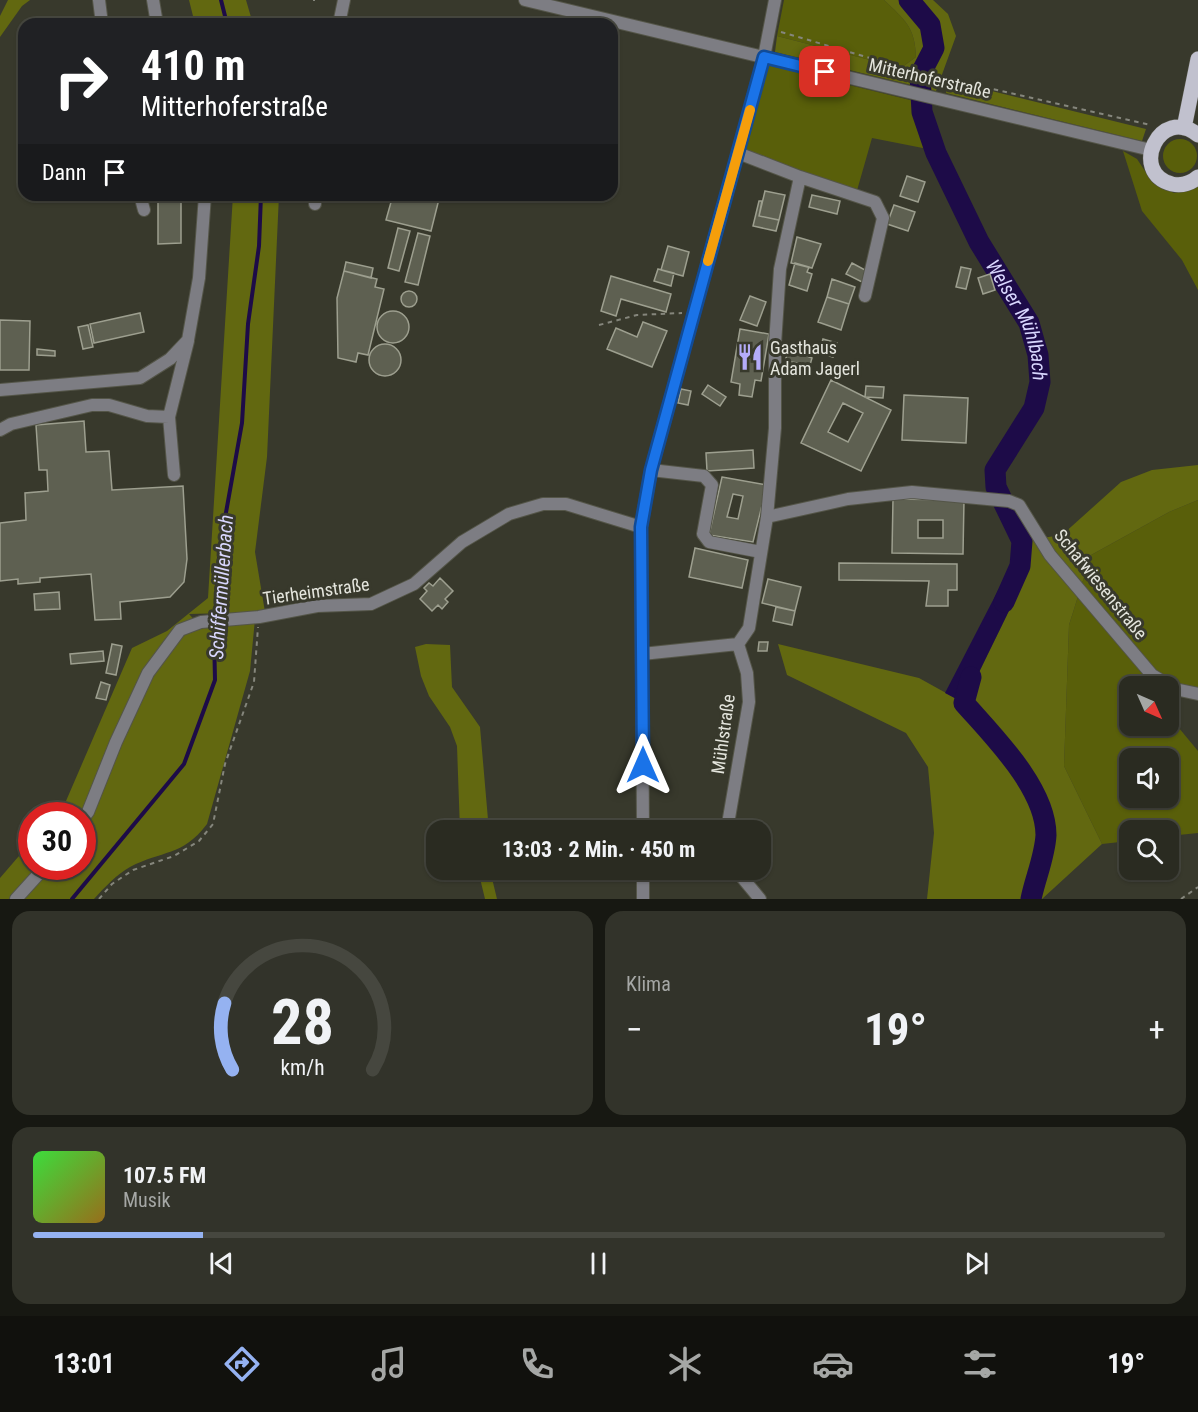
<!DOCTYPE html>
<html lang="de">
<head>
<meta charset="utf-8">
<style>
	:root { --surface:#2a2b21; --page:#32332a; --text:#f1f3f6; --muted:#a5a7a5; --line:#46473f; --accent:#95b2f1 }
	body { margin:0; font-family:"Roboto Condensed",sans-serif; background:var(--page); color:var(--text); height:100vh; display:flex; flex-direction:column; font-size:22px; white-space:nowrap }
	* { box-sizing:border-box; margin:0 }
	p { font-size:20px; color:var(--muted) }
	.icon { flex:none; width:33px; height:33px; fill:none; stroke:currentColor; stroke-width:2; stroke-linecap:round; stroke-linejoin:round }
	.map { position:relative; height:899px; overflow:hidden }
	.side { display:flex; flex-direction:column; gap:12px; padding:12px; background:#171812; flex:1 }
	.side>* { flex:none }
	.hud { position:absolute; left:18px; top:18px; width:600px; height:183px; border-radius:18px; box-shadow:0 2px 4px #0004,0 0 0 2px var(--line); background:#202124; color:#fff; overflow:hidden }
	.needle { width:39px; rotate:135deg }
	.tools { position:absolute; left:1119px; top:676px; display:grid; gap:12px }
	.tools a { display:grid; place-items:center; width:60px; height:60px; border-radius:12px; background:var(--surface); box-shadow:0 2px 4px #0004,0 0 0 2px var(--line); font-size:30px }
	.speed { position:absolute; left:18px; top:802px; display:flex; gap:12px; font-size:30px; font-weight:700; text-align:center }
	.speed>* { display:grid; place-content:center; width:78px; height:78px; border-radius:50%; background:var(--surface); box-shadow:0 2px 4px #0004,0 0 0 2px var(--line); line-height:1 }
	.speed .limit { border:9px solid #d22; background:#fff; color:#111 }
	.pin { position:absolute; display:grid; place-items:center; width:51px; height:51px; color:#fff; margin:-26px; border-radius:12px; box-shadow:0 3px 9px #0006 }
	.me { position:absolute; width:66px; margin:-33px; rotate:0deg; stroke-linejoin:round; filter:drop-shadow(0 0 4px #0008) }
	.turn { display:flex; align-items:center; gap:21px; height:126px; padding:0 24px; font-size:27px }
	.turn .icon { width:78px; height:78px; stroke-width:2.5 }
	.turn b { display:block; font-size:42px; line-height:51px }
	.then { display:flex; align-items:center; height:57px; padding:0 24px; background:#0003; gap:12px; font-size:22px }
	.big { font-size:45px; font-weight:700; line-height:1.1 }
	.side .card { flex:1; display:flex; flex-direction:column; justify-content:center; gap:9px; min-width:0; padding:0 21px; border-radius:18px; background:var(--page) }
	.side .dial { align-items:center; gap:0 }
	.dial svg { height:156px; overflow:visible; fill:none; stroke:var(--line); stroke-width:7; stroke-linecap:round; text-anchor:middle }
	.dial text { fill:var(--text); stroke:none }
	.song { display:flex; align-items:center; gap:18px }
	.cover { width:72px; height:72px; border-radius:9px; background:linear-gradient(135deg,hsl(120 70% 55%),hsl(40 70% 35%)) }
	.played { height:6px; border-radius:3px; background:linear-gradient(90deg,var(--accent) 15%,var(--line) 15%) }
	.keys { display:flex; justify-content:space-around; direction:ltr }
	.heat { display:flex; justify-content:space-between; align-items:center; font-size:33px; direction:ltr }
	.side .tiles { flex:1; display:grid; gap:12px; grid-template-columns:1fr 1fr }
	.card:last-child { grid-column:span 2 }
	.trip { position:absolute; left:426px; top:820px; width:345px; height:60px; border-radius:18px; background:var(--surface); box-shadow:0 2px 4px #0004,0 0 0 2px var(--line); font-weight:700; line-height:60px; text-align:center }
	.tab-bar { display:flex; height:96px; justify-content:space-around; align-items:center; background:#11110d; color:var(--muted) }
	.tab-bar .icon { width:42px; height:42px }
	.tab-bar .selected { color:var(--accent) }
	.tab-bar b { font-size:27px; color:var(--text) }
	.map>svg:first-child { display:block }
	.green { fill:#595f0a; fill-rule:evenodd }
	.forest { fill:#626810 }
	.water { fill:#1d0b48 }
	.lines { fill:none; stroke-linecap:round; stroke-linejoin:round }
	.stream { stroke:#1d0b48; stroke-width:4 }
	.river { stroke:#1d0b48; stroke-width:21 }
	.building { fill:#5e6051; stroke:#9d9f8f; stroke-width:1.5; fill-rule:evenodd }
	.minor-casing { stroke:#545548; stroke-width:14 }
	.major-casing { stroke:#545548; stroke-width:16 }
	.path { stroke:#85867c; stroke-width:2; stroke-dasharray:4.5 4.5; stroke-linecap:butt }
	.minor { stroke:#7d7d83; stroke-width:12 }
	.major { stroke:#c1c1ce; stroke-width:15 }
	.route-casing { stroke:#114b97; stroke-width:15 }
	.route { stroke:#1a73e8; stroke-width:10 }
	.slow { stroke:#f59e0b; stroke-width:10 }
	.labels { text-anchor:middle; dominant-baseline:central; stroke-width:6; stroke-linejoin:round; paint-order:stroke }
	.street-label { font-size:18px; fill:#e4e5dd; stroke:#38392c }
	.poi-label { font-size:18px; fill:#e4e5dd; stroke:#38392c; text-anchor:start }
	.water-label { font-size:20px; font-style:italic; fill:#d9d7fe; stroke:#38392c }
</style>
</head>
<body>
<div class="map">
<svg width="1198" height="899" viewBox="0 0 1198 899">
	<rect width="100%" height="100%" fill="#38392c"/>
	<!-- green -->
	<path class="green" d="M784 0H884C905 20 915 27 916 57L901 68 777 36Z
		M768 65 914 101 938 151 872 138 854 201 743 161Z
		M1163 156a17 17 0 1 1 34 0a17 17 0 1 1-34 0Z
		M1123 151 1137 159 1153 183 1174 193 1198 186V290L1182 260 1142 211Z
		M1198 500V690L1130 687V726H1168L1169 716 1198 751V833L1169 836 1168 831H1130L1129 841 1102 844 1064 766 1069 625 1091 555 1169 512ZM1130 759H1168V798H1130Z"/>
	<!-- forest -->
	<path class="forest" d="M8 0H30L22 6 0 37V16Z
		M189 0H246L253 24H195Z
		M884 0H933L948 14 956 36 936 91 775 52 777 36 901 68 916 57C915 27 905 20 884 0Z
		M959 83 1146 129 1142 141 946 93 947 87Z
		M233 195H279L267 457 255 552 265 612 189 614 198 624 255 619 250 671 207 824C182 857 162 850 130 867 117 874 104 888 94 899H0V878L31 842 32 867H82V816H54L66 801 132 648 167 631 208 598Z
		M1198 465V500L1169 512 1091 555 1069 625 1064 766 1102 844 1042 899H927L934 833 928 767 906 733 787 675 778 644 919 678 964 703 1024 580 1022 541 1062 535 1121 482 1152 470Z
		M426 644 450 645 452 687 480 727 489 831H460L457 746 450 727 429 696 421 676 415 647Z
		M478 870H490L497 899H485Z"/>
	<!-- water -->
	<path class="water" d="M1007 573 1024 580 964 703 945 693Z"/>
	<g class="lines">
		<!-- stream -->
		<path class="stream" d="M221 0 227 24
			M72 899 184 764 215 680 214 634 220 546 242 423 248 324 259 246 261 195"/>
		<!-- river -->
		<g class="river">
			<path id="s1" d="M909 0 930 25 934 48 920 75 922 112 936 153 979 242 1029 323 1038 355 1040 382 1034 408 995 470 996 487 1022 541 1020 566 1004 602"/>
			<path d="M971 677 964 703C993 736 1046 788 1046 835 1045 856 1035 879 1031 899"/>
		</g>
	</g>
	<!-- building -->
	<path class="building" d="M907 176 925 182 918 202 900 196Z
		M765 191 785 195 779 220 759 216Z
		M162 195H207L181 198V243L158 244V198H162Z
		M393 195H440L431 231 386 220Z
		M812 195 840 201 837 214 809 207Z
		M759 201H762L759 216 779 220 776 231 753 226Z
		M894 205 915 212 908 231 887 224Z
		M398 228 410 231 399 271 388 268Z
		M418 233 430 236 418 285 405 282Z
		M797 237 821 244 812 268 791 263Z
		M668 246 689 252 683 276 661 270Z
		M346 262 373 268 371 278 344 271Z
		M795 263 809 267 807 272 812 274 807 291 789 285Z
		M852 263 867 271 862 282 846 274Z
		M961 267 971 269 966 289 956 287Z
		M658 269 674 273 671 286 654 281Z
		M344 271 377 279 375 287 384 289 368 355 358 353 356 362 338 358 337 298Z
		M990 274 995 290 983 294 978 278Z
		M611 276 671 294 666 312 621 299 616 316 601 311Z
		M832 279 855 287 849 304 827 297Z
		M401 299a8 8 0 1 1 16 0a8 8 0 1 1-16 0Z
		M750 296 766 302 757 326 740 320Z
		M827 297 849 304 841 330 818 322Z
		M377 327a16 16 0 1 1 32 0a16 16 0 1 1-32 0Z
		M140 313 144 332 94 343 90 324Z
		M0 320 30 321 29 370H0Z
		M643 322 667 331 652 367 607 349 616 328 637 337Z
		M88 325 93 347 83 349 78 327Z
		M740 329 769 334 761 381 755 380 752 397 739 395 740 384 731 382Z
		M823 339 837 343 833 357 819 353Z
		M369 360a16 16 0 1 1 32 0a16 16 0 1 1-32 0Z
		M37 349 55 351V356L37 355Z
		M789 349 812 358 810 365 785 361Z
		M831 380 891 410 861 471 801 443ZM843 403 863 413 848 442 828 432Z
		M708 385 726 397 720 406 702 394Z
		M866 386 884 387 883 398 865 397Z
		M681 389 691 391 688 405 678 403Z
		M904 395 968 398 966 443 902 440Z
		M84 421 86 452 109 451 112 490 183 486 187 559 184 582 170 597 120 602 121 619 95 620 91 574 40 578V582L18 584V579L0 581V523L26 520 25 493 48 491 47 470H39L36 425Z
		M753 450 754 468 707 471 706 453Z
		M722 477 767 485 753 542 709 535ZM733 494 743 496 738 519 727 517Z
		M893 499 964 500 963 554 892 553ZM918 520H943V538H918Z
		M695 548 748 560 742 588 689 577Z
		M839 563 957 564V590H948V606H926L929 581 839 580Z
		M440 578 453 591 445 599 448 602 442 609 438 605 432 611 420 599 427 591 424 588 429 583 433 586Z
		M768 579 801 587 795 611 762 603Z
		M59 592 60 609 35 610 34 594Z
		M776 607 795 611 792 625 773 621Z
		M759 642H768L767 651H758Z
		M112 644 122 646 116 675 106 673Z
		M103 651 104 661 71 664 70 654Z
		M101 682 110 685 106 700 96 698Z"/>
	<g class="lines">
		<defs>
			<path id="minor" d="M99 0 102 24
				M153 0 157 24
				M525 0 1151 150
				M339 24 344 0
				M800 177 875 202 883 218 865 296
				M140 195 144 210
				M315 195V204
				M0 390 140 378 170 359 188 340 199 278 205 195
				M0 430 11 424 92 405H109L147 416 169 417
				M651 470 704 476 712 485 703 534 709 542 761 552
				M174 475 169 417 188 341
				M767 517 848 499 912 492 1009 501 1019 505 1050 555 1152 675 1175 689 1198 694
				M642 654 738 644 749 628 767 517 775 428V344L780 269 800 177 738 153
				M82 820 88 812 116 742 148 673 180 630 201 622 259 617 317 606 371 604 414 584 462 542 509 514 543 504H566L641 527
				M643 831 641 527 651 470 764 57 775 0
				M730 831 729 818 749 702 747 673 738 644
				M736 870 760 899
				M16 899 45 867
				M643 899V870"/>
			<path id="major" d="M1184 128 1198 59
				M1198 135C1160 104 1128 173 1172 184 1182 186 1190 184 1198 177"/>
		</defs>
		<!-- minor casing -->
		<use href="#minor" class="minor-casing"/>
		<!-- major casing -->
		<use href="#major" class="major-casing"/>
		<!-- path -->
		<path class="path" d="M314 0V1
			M781 32 894 65 904 79
			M942 87 947 83 962 82 1151 125
			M599 325 637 315 682 313
			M99 899 112 884 133 870 174 856 199 841 213 824 225 764 254 682 258 627
			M1181 899 1198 887"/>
		<!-- minor -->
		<use href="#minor" class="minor"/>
		<!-- major -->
		<use href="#major" class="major"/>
	</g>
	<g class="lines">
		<defs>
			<path id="route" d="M643 765 641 527 651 470 764 57 825 72"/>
		</defs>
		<!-- route casing -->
		<use href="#route" class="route-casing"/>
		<!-- route -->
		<use href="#route" class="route"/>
		<!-- slow -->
		<path class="slow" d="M708 261 750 110"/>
	</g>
	<!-- icons -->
	<defs>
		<symbol id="restaurant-bare" viewBox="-9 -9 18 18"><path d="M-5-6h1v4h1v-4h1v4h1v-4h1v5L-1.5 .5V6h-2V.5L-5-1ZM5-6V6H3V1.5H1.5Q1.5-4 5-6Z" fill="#b4acf9" stroke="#38392c" stroke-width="2.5" paint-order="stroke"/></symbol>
	</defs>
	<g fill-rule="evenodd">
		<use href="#restaurant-bare" x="731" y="338" width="38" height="38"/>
	</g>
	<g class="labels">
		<!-- street labels -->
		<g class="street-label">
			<text transform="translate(930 78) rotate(13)">Mitterhoferstraße</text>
			<text transform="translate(1101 584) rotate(51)">Schafwiesenstraße</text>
			<text transform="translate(316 591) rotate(-8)">Tierheimstraße</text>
			<text transform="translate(723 734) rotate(-82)">Mühlstraße</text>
		</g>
		<!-- poi labels -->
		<g class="poi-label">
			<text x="770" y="347">Gasthaus<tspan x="770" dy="21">Adam Jagerl</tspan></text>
		</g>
		<!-- water labels -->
		<g class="water-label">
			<text stroke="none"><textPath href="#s1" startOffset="354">Welser Mühlbach</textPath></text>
			<text transform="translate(221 587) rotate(-86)">Schiffermüllerbach</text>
		</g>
	</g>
</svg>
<div class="tools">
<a><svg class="needle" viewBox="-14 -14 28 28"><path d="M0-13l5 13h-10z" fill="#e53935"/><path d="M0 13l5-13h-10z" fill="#a5a7a5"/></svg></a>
<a><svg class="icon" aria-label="sound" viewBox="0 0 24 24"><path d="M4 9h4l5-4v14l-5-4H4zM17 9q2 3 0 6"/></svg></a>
<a><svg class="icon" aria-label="search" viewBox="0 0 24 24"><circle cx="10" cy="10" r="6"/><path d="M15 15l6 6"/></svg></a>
</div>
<div class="speed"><div class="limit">30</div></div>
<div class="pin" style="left:825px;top:72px;background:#d93025"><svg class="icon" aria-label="arrive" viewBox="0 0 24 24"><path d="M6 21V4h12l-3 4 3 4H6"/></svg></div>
<svg class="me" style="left:643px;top:765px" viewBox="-20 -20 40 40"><path d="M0-17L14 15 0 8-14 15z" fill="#1a73e8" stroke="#fff" stroke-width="4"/></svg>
<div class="trip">13:03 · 2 Min. · 450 m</div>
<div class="hud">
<div class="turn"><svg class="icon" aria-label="right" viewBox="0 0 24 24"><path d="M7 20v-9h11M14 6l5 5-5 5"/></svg><div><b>410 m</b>Mitterhoferstraße</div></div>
<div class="then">Dann<svg class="icon" aria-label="arrive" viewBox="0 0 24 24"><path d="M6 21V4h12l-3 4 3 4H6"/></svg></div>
</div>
</div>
<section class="side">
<div class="tiles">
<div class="card dial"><svg viewBox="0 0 100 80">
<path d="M14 69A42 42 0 1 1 86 69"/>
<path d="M14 69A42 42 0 0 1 10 35" stroke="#95b2f1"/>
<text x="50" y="56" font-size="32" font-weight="700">28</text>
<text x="50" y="72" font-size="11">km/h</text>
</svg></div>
<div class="card"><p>Klima</p>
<div class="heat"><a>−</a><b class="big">19°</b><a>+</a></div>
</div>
<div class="card">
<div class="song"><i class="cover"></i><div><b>107.5 FM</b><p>Musik</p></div></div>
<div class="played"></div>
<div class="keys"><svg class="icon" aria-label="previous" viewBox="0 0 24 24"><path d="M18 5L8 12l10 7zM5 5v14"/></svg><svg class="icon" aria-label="pause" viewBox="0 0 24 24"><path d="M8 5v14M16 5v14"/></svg><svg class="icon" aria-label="next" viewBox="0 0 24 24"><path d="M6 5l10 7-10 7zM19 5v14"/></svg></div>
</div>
</div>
</section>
<nav class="tab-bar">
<b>13:01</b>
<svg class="icon selected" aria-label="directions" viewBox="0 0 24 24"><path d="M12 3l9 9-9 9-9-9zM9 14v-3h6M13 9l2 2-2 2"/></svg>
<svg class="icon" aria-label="music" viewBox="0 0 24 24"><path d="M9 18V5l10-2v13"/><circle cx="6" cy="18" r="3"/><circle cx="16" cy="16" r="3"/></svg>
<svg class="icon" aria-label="phone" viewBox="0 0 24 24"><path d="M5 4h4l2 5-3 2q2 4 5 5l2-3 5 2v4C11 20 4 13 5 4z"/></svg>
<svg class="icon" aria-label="climate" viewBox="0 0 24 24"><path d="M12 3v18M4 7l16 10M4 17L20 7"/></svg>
<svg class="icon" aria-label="car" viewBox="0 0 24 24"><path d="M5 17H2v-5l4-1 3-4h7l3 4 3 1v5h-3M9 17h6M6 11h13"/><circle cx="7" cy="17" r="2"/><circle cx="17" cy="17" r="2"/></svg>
<svg class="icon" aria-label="filters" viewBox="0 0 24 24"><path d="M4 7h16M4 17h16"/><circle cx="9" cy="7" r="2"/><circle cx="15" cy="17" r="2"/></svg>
<b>19°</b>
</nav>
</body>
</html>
